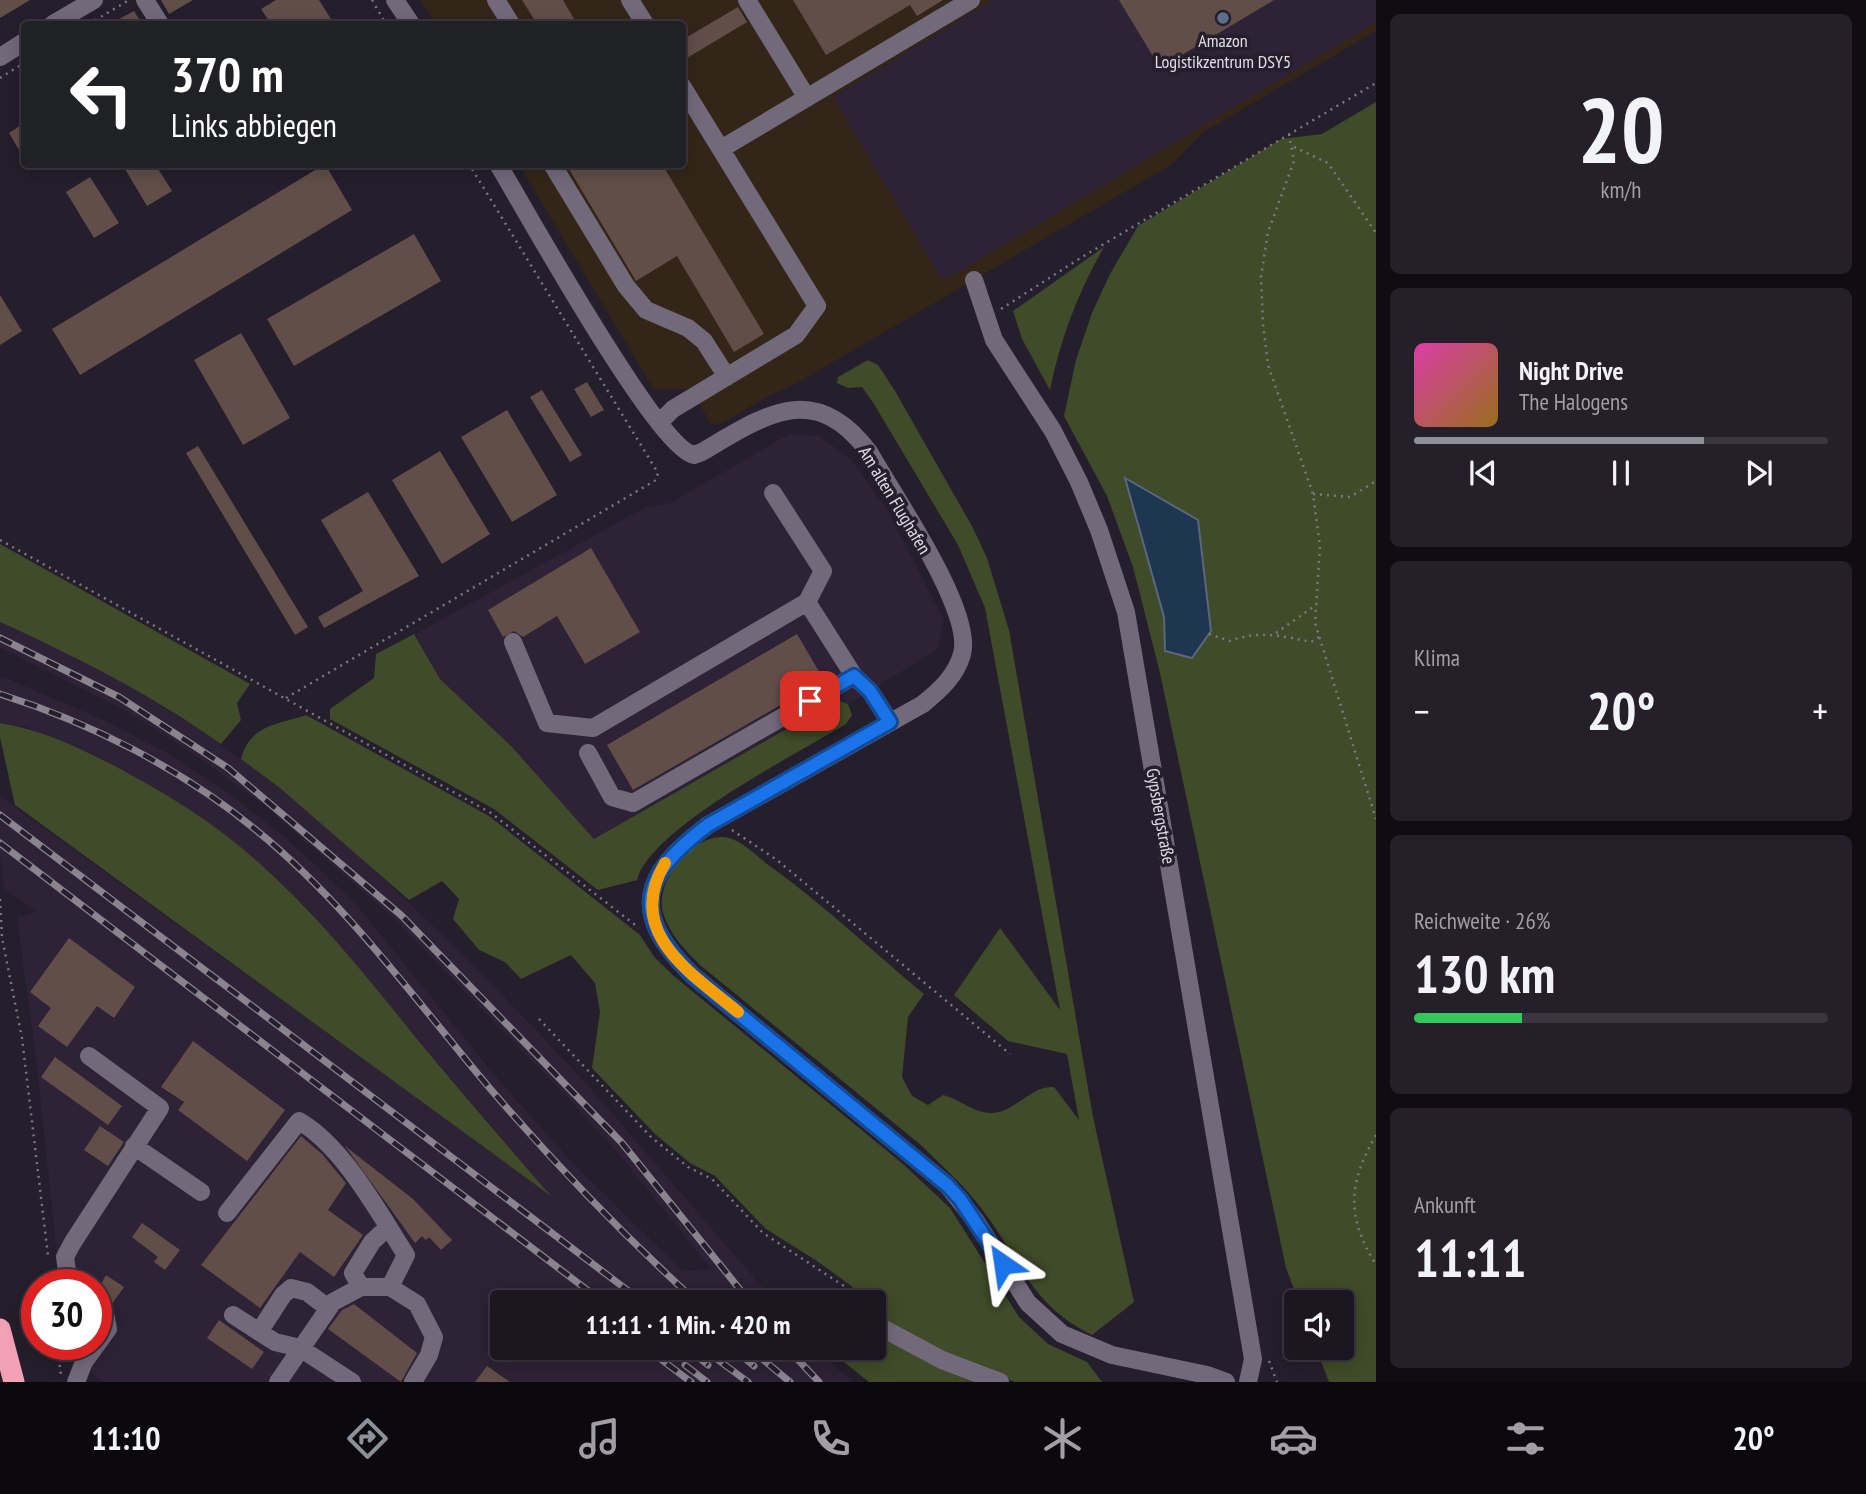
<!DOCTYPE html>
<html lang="de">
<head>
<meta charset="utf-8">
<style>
	:root { --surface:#1c1621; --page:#251f2a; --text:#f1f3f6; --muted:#a09fa5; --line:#3a353f; --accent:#8c9099 }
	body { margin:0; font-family:"PT Sans Narrow",sans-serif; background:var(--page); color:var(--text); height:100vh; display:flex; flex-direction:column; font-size:26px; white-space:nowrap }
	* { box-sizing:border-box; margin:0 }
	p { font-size:23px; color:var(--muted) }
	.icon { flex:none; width:38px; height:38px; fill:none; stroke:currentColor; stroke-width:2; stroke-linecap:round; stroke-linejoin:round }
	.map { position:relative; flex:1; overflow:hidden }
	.details { display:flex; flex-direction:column; gap:14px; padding:14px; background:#0f0c12; width:490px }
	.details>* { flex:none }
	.top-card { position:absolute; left:21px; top:21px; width:665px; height:147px; border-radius:7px; box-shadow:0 4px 18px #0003,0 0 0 2px var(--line); background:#202124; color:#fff; overflow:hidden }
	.buttons { position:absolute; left:1284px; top:1290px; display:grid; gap:14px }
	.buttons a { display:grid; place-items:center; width:70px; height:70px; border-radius:7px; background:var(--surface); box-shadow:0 4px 18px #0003,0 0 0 2px var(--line); font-size:35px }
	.speed { position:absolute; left:21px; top:1269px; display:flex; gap:14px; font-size:35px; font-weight:700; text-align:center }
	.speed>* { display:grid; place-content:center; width:91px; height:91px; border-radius:50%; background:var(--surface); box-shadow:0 4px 18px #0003,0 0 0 2px var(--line); line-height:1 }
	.speed .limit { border:10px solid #d22; background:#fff; color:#111 }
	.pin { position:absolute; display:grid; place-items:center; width:60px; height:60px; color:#fff; margin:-30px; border-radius:14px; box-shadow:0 4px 10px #0006 }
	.me { position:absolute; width:77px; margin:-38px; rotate:328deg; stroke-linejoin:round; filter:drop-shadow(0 0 5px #0008) }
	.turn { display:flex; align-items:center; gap:24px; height:147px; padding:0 35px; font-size:32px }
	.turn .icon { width:91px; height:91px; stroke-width:2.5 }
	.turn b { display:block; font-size:49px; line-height:60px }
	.big { font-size:52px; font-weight:600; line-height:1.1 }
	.details .card { flex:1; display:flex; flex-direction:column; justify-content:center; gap:10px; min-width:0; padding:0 24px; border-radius:10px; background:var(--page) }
	.details .dial { align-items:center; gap:0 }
	.dial b { font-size:91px; line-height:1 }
	.song { display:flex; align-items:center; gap:21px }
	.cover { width:84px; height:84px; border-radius:10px; background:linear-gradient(135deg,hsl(320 70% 55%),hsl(40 70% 35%)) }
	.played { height:7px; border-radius:4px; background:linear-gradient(90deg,var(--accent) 70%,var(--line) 70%) }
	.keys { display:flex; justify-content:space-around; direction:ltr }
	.heat { display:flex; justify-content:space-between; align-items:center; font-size:38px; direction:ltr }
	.charge { height:10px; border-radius:5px; background:linear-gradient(90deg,#34c759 26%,var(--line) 0) }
	.trip { position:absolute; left:490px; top:1290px; width:396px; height:70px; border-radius:7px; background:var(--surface); box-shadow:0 4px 18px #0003,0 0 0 2px var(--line); font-weight:600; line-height:70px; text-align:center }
	.tabs { display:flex; height:112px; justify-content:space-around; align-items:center; background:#0b090d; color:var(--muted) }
	.tabs .icon { width:49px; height:49px }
	.tabs .on { color:var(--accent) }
	.tabs b { font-size:32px; color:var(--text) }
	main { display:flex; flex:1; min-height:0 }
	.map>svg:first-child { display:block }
	.commercial { fill:#332618 }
	.built { fill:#2d2236 }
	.green { fill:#404b29; fill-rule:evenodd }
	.water { fill:#1f3651; stroke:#59687e; stroke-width:2 }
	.building { fill:#624e49 }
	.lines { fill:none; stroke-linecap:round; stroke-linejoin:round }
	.path { stroke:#7d7783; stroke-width:2.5; stroke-dasharray:2 5; stroke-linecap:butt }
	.minor { stroke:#726a7b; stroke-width:18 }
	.highway { stroke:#f3a1b7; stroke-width:21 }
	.rail-casing { stroke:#8a848f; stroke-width:7 }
	.rail { stroke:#251e2c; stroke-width:4.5; stroke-dasharray:13; stroke-linecap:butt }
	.route-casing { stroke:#114b97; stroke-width:18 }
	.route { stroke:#1a73e8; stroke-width:12 }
	.slow { stroke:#f59e0b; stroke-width:12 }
	.service-dot { fill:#5c6f8a; stroke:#251e2c; stroke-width:2.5 }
	.labels { text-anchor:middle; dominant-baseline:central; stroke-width:7; stroke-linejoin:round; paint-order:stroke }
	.poi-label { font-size:18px; fill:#e1dde6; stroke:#251e2c }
	.street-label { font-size:18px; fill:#e1dde6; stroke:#251e2c }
</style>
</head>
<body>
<main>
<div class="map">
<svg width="1376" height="1382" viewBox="0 0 1376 1382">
	<rect width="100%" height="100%" fill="#251e2c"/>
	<!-- commercial -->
	<path class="commercial" d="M420 0H1376V31L1204 132 1171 165 797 383 763 399 723 423 711 424 690 389 654 390 519 165 682 164V24H435Z"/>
	<!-- built -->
	<path class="built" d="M993 0H1376V22L943 281 833 97Z
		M789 434 819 436 851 459 889 512 944 620 938 649 849 704 837 700 594 839 512 747 440 679 415 634 644 508 670 503Z
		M0 622 65 652 140 692 211 737 280 788 345 842 472 963 586 1083 775 1302H502V1348H816L852 1382H104L91 1373 92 1367 77 1358 67 1344H96V1284H60L36 1058 17 918 36 911 4 889 0 855V796L548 1193 305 906 27 727 0 723V680L4 677 104 720 166 752 224 790 284 836 355 903 499 1080 579 1170 683 1271 711 1269 626 1163 569 1099 392 917 265 806 198 757 128 712 0 648Z"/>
	<!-- green -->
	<path class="green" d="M1376 102V1382H1329L1316 1348H1342V1302H1299L1286 1268 1160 673 1133 567 1107 496 1064 416 1076 360 1092 313 1110 274 1138 226 1281 139 1322 134ZM1126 478 1192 658 1166 651 1164 617Z
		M1104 247C1078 292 1060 340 1050 390L1022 339 1013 311Z
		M868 360 878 365 895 391 973 528 987 558 1009 630 1093 1117 1134 1302 1092 1335C1030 1304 1023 1264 984 1212 966 1187 943 1167 921 1145L700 965C685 950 670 935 663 913 653 880 699 826 732 839 744 843 757 856 767 864 822 903 872 951 924 994L908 1017 902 1077 912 1096 928 1105 943 1095C957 1098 975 1113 989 1113 1015 1114 1030 1085 1054 1087L1079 1120 1067 1054 1008 1041 954 995 1000 928 1060 1010 985 608 958 545 874 404 862 387 848 388 837 383 838 377Z
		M0 544 250 684 237 703 241 720 221 744C152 695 77 657 0 622Z
		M414 634 440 679 512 747 594 839 837 700 848 704 852 715 846 724C797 754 652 827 637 880L598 890 494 809 330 719V709L374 678 376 654Z
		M306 715 489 816 640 935 655 958 675 977 903 1164 950 1208 1019 1317 1048 1344 1087 1362 1102 1382H1015L945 1354 878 1318 873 1311V1302H867L850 1285 817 1261 766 1229 715 1176 690 1163 655 1134 592 1068 600 1012 595 983 571 955 521 979 505 962 479 950 453 919 459 899 442 881 409 900 280 788 241 759C250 725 276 725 306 715Z
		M0 723C40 729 77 747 113 765 164 792 215 823 258 862 318 915 367 977 417 1039 461 1092 506 1144 551 1196L15 805 0 737Z
		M873 1335 984 1382H869L844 1362 843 1348H873Z"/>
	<!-- water -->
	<path class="water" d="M1125 478 1198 520 1211 631 1192 658 1165 651 1164 617Z"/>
	<!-- building -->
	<path class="building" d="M0 0H30L0 18Z
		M161 0H193L169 14Z
		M276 0H319L334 24H271L261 9Z
		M522 0H563L577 24H537Z
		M793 0H943L917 16 910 5 826 55Z
		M1119 0H1274L1160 68Z
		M738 7 747 22 682 61V40Z
		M134 11 142 24H110Z
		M24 123V158L9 133Z
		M122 164H155L172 191 147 206Z
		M325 164 352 210 80 375 52 329Z
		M566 164H662L764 334 734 352 677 256 636 281Z
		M90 177 119 223 94 238 66 192Z
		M414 234 441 281 294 366 267 319Z
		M0 295 22 331 0 345Z
		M241 333 290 418 243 445 194 360Z
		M587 382 604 410 591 417 574 389Z
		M542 390 582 455 570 462 530 397Z
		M507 410 557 495 512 522 461 437Z
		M198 446 308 627 295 635 186 453Z
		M440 451 490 534 442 564 392 480Z
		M368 492 419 576 324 628 318 617 363 591 321 520Z
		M591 548 640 632 585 664 557 616 523 637 514 631 503 637 488 610Z
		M797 634 824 680 633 790 607 745Z
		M69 938 135 987 114 1018 97 1006 67 1047 38 1026 51 1008 30 992Z
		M193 1041 285 1110 247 1161 178 1110 184 1102 161 1087Z
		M55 1057 122 1106 108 1125 41 1077Z
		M100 1126 124 1142 108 1166 84 1150Z
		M301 1136 322 1154 346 1183 328 1210 363 1235 334 1277 300 1252 260 1308 201 1265Z
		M345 1146 413 1199 452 1240 441 1250 429 1237 426 1240 422 1236 415 1243Z
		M142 1223 180 1250 165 1270 154 1262 158 1257 132 1237Z
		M106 1275 124 1287 112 1304 96 1293Z
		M354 1304 417 1353 401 1382 328 1329 342 1310Z
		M219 1320 264 1352 252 1369 207 1338Z
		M487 1366 510 1382H475Z"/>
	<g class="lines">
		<!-- path -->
		<path class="path" d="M372 0 386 24
			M89 24 129 0
			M0 78 24 63
			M1289 134 1294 161 1268 232 1261 277 1263 324 1268 365 1313 494 1320 546 1315 623 1376 819
			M1294 147 1328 163 1376 233
			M1001 309 1082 257 1376 83
			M1313 494 1350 497 1376 481
			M0 540 491 813 639 928
			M1276 633 1316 605
			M1209 634 1230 641C1257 630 1283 636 1311 642L1319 637
			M286 698 656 480 658 473 469 164
			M732 830 777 860 1010 1054
			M0 899 2 938 22 1038 48 1256
			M539 1019 651 1137 688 1167 712 1179 763 1233 847 1288 858 1302
			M1376 1135C1348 1184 1346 1216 1376 1265
			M50 1273 51 1284
			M57 1344 61 1375
			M1269 1361 1277 1382"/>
		<!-- minor -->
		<path class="minor" d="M145 0 160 24
			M395 0 411 24
			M496 0 511 24
			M630 0 645 24
			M747 0 807 98
			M53 24 94 0
			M0 57 24 42
			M721 149 971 0
			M498 164C525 209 657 448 694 455L702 452C765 415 814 379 869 452 892 493 974 611 962 654 956 676 940 690 923 704L708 825C641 876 629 912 692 975L947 1185 975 1220 1028 1303 1062 1334 1112 1355 1207 1375 1226 1382
			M552 164 626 286 646 310 688 328 704 341 727 377
			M974 280 994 340 1053 431 1079 482 1099 530 1126 612 1253 1359 1248 1382
			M659 423 673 409 796 335 817 306 682 86
			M773 493 823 571 807 602
			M513 642 547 723 593 728 807 602 854 676 870 691 890 722
			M588 753 612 797 633 803 854 676
			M134 1146 201 1192
			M227 1213 299 1121C343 1146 379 1213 406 1255L390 1287
			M69 1284 65 1257 73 1242 160 1108 89 1056
			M361 1287 353 1273 372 1242 388 1227
			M233 1315 275 1342 300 1348 352 1382
			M873 1323 942 1360 1000 1382
			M259 1332 283 1295 291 1288 307 1292 328 1308
			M76 1382 84 1362 108 1329 106 1318 96 1308
			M278 1382 333 1302 361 1287H390L417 1304 434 1337 429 1355 413 1382"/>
		<!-- highway -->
		<path class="highway" d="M0 1329 14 1382"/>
		<defs>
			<path id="rail" d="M0 638 119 697 228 768 402 916 622 1143 750 1302
				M0 694C91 723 182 769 256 830 346 903 413 997 487 1085 553 1162 622 1234 697 1302
				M0 815 643 1302
				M0 843 603 1302
				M646 1348 691 1382
				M686 1348 708 1365
				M702 1348 748 1382
				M733 1348 754 1366
				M749 1348 790 1382
				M787 1348 819 1382
				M685 1365 707 1382"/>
		</defs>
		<!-- rail casing -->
		<use href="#rail" class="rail-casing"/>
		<!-- rail -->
		<use href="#rail" class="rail"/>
	</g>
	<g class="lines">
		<defs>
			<path id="route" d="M810 701 854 676 870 691 890 722 708 825C641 876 629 912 692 975L947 1185 960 1199 1003 1264"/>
		</defs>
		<!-- route casing -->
		<use href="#route" class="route-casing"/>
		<!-- route -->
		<use href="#route" class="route"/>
		<!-- slow -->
		<path class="slow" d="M665 863C624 933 690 972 738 1012"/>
	</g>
	<!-- markers -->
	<circle class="service-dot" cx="1223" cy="18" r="7"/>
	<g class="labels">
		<!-- poi labels -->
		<g class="poi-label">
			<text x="1223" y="40">Amazon<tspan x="1223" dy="21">Logistikzentrum DSY5</tspan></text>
		</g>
		<!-- street labels -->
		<g class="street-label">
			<text transform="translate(895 500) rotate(59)">Am alten Flughafen</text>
			<text transform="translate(1161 816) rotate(80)">Gypsbergstraße</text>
		</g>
	</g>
</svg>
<div class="buttons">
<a><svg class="icon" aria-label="sound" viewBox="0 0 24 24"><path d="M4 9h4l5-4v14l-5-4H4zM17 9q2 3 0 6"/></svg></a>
</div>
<div class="speed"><div class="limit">30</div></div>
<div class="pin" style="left:810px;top:701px;background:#d93025"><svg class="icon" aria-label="arrive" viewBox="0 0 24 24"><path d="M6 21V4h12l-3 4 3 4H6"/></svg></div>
<svg class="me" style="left:1003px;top:1264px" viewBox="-20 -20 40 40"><path d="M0-17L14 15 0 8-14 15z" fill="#1a73e8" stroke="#fff" stroke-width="4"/></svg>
<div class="trip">11:11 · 1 Min. · 420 m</div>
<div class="top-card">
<div class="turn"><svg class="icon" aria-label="left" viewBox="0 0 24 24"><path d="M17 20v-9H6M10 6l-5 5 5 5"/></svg><div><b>370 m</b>Links abbiegen</div></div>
</div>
</div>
<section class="details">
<div class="card dial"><b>20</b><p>km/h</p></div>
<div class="card">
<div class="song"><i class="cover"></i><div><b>Night Drive</b><p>The Halogens</p></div></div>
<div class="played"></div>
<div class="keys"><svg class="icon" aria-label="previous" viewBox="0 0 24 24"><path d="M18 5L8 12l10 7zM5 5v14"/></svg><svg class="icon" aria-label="pause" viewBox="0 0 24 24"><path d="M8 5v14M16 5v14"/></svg><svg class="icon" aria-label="next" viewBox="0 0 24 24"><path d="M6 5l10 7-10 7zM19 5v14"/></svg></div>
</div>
<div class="card"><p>Klima</p>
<div class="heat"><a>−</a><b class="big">20°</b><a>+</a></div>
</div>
<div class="card"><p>Reichweite · 26%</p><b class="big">130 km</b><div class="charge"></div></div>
<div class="card"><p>Ankunft</p><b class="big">11:11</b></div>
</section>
</main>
<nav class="tabs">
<b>11:10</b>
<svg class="icon on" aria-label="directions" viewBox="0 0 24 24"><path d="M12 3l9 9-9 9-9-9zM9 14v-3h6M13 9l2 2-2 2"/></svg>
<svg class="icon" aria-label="music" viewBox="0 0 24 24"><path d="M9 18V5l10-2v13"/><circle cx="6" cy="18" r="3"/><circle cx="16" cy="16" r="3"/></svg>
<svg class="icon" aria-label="phone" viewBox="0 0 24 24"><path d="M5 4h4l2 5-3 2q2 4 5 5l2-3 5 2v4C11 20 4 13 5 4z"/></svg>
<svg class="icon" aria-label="climate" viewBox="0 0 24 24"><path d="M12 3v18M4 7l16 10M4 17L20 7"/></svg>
<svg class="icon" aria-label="car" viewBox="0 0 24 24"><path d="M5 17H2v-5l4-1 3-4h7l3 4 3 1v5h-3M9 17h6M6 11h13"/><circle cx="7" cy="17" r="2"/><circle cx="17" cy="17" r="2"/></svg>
<svg class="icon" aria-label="filters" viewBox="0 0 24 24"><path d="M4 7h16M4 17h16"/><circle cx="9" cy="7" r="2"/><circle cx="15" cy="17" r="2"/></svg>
<b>20°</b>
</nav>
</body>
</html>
